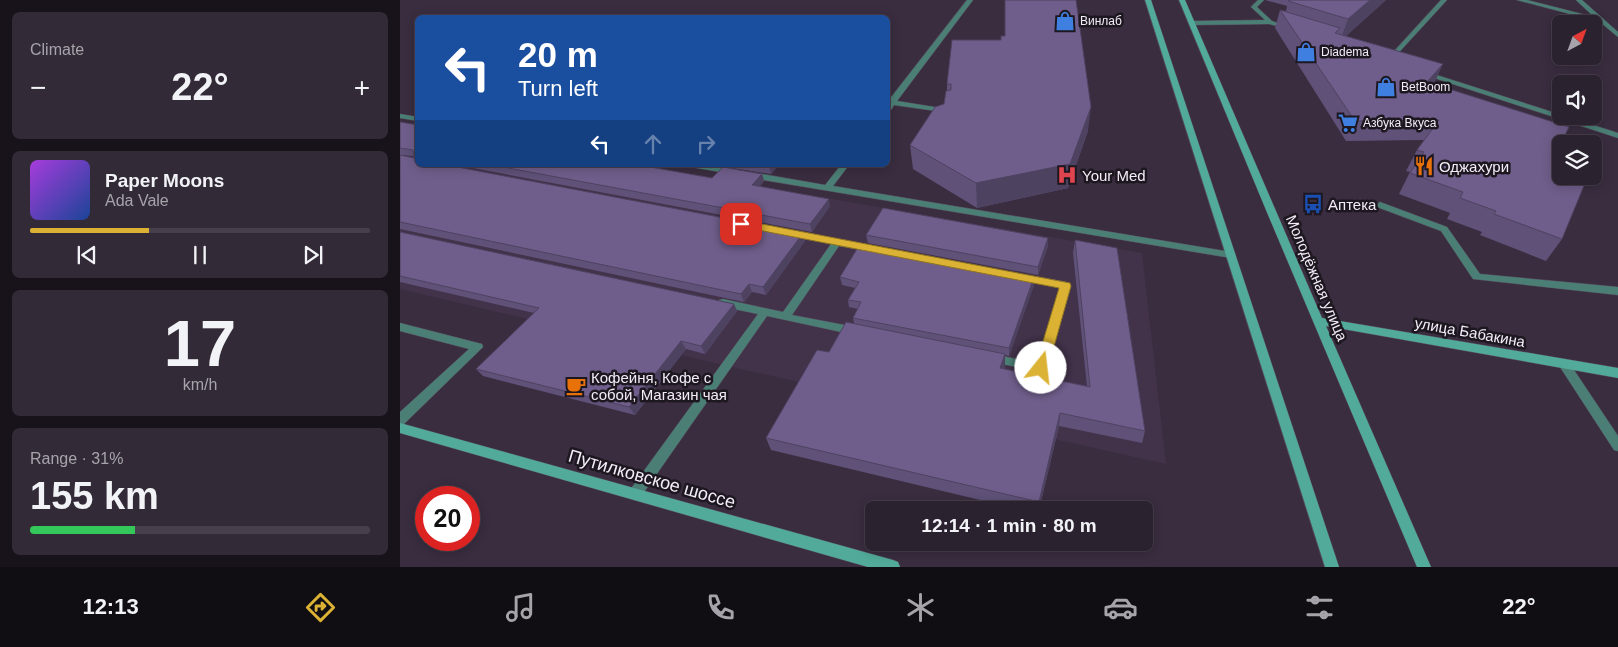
<!DOCTYPE html>
<html lang="en">
<head>
<meta charset="utf-8">
<style>
	:root { --surface:#2b222f; --page:#332a37; --text:#f1f3f6; --muted:#a6a4aa; --line:#473f4b; --accent:#dbb233 }
	body { margin:0; font-family:Helvetica,sans-serif; background:var(--page); color:var(--text); height:100vh; display:flex; flex-direction:column; font-size:19px; white-space:nowrap }
	* { box-sizing:border-box; margin:0 }
	p { font-size:16px; color:var(--muted) }
	.icon { flex:none; width:28px; height:28px; fill:none; stroke:currentColor; stroke-width:2; stroke-linecap:round; stroke-linejoin:round }
	.map { position:relative; flex:1; overflow:hidden }
	.details { display:flex; flex-direction:column; gap:12px; padding:12px; background:#18131a; width:400px }
	.details>* { flex:none }
	.top-card { position:absolute; left:15px; top:15px; width:475px; height:152px; border-radius:8px; box-shadow:0 2px 12px #0003,0 0 0 1px var(--line); background:#1a4fa0; color:#fff; overflow:hidden }
	.needle { width:32px; rotate:41deg }
	.tools { position:absolute; left:1152px; top:15px; display:grid; gap:10px }
	.tools a { display:grid; place-items:center; width:50px; height:50px; border-radius:8px; background:var(--surface); box-shadow:0 2px 12px #0003,0 0 0 1px var(--line); font-size:25px }
	.speed { position:absolute; left:15px; top:486px; display:flex; gap:10px; font-size:25px; font-weight:700; text-align:center }
	.speed>* { display:grid; place-content:center; width:65px; height:65px; border-radius:50%; background:var(--surface); box-shadow:0 2px 12px #0003,0 0 0 1px var(--line); line-height:1 }
	.speed .limit { border:8px solid #d22; background:#fff; color:#111 }
	.pin { position:absolute; display:grid; place-items:center; width:42px; height:42px; color:#fff; margin:-21px; border-radius:10px; box-shadow:0 2px 8px #0006 }
	.me { position:absolute; width:55px; margin:-28px; rotate:16deg; stroke-linejoin:round; filter:drop-shadow(0 0 4px #0008) }
	.turn { display:flex; align-items:center; gap:18px; height:105px; padding:0 20px; font-size:22px }
	.turn .icon { width:65px; height:65px; stroke-width:2.5 }
	.turn b { display:block; font-size:35px; line-height:42px }
	.lanes { display:flex; align-items:center; height:48px; padding:0 20px; background:#0003; justify-content:center; gap:25px; direction:ltr }
	.lanes .off { opacity:.35 }
	.big { font-size:38px; font-weight:700; line-height:1.1 }
	.details .card { flex:1; display:flex; flex-direction:column; justify-content:center; gap:8px; min-width:0; padding:0 18px; border-radius:8px; background:var(--page) }
	.details .dial { align-items:center; gap:0 }
	.dial b { font-size:65px; line-height:1 }
	.song { display:flex; align-items:center; gap:15px }
	.cover { width:60px; height:60px; border-radius:8px; background:linear-gradient(135deg,hsl(280 70% 55%),hsl(220 70% 35%)) }
	.played { height:5px; border-radius:2px; background:linear-gradient(90deg,var(--accent) 35%,var(--line) 35%) }
	.keys { display:flex; justify-content:space-around; direction:ltr }
	.heat { display:flex; justify-content:space-between; align-items:center; font-size:28px; direction:ltr }
	.charge { height:8px; border-radius:4px; background:linear-gradient(90deg,#34c759 31%,var(--line) 0) }
	.trip { position:absolute; left:465px; top:501px; width:288px; height:50px; border-radius:8px; background:var(--surface); box-shadow:0 2px 12px #0003,0 0 0 1px var(--line); font-weight:700; line-height:50px; text-align:center }
	.menu { display:flex; height:80px; justify-content:space-around; align-items:center; background:#110e13; color:var(--muted) }
	.menu .icon { width:35px; height:35px }
	.menu .on { color:var(--accent) }
	.menu b { font-size:22px; color:var(--text) }
	main { display:flex; flex:1; min-height:0 }
	.map>svg:first-child { display:block }
	.built { fill:#42324a }
	.lines { fill:none; stroke-linecap:round; stroke-linejoin:round }
	.lane-casing { stroke:#574c5d; stroke-width:1 }
	.secondary-casing { stroke:#574c5d; stroke-width:1 }
	.lane { fill:#4b7f75; fill-rule:evenodd }
	.secondary { fill:#52ab9a; fill-rule:evenodd }
	.wall { fill:#5f5178 }
	.shaded-wall { fill:#4e4261 }
	.building { fill:#6f5e8b; stroke:#4e4261 }
	.route { fill:#dbb233; stroke:#8e7421 }
	.labels { text-anchor:middle; dominant-baseline:central; stroke-width:5; stroke-linejoin:round; paint-order:stroke }
	.far-poi-label { font-size:12px; fill:#f4ecf8; stroke:#1d1720; text-anchor:start }
	.poi-label { font-size:15px; fill:#f4ecf8; stroke:#1d1720; text-anchor:start }
	.street-label { font-size:15px; fill:#f4ecf8; stroke:#1d1720 }
	.near-street-label { font-size:18px; fill:#f4ecf8; stroke:#1d1720 }
</style>
</head>
<body>
<main>
<section class="details">
<div class="card"><p>Climate</p>
<div class="heat"><a>−</a><b class="big">22°</b><a>+</a></div>
</div>
<div class="card">
<div class="song"><i class="cover"></i><div><b>Paper Moons</b><p>Ada Vale</p></div></div>
<div class="played"></div>
<div class="keys"><svg class="icon" aria-label="previous" viewBox="0 0 24 24"><path d="M18 5L8 12l10 7zM5 5v14"/></svg><svg class="icon" aria-label="pause" viewBox="0 0 24 24"><path d="M8 5v14M16 5v14"/></svg><svg class="icon" aria-label="next" viewBox="0 0 24 24"><path d="M6 5l10 7-10 7zM19 5v14"/></svg></div>
</div>
<div class="card dial"><b>17</b><p>km/h</p></div>
<div class="card"><p>Range · 31%</p><b class="big">155 km</b><div class="charge"></div></div>
</section>
<div class="map">
<svg width="1218" height="567" viewBox="0 0 1218 567">
	<rect width="100%" height="100%" fill="#392d3f"/>
	<!-- built -->
	<path class="built" d="M0 123 18 165H238L742 253 766 464 327 366 0 289Z"/>
	<g class="lines">
		<defs>
			<path id="lane" d="M567 0H573L497 101 547 109H550V113L494 105 491 110H488V104L489 100Z
				M858 0H864L857 7 872 21 889 27V29L869 24 792 25 789 23 792 21 865 20 851 7Z
				M1041 0H1047L991 61H987V59Z
				M1117 0H1127L1194 17 1176 0H1182L1218 32V37L1200 22Z
				M1024 71 1218 133V138L1022 74 1021 73Z
				M0 114 18 117V121L0 118Z
				M287 165C300 165 326 165 336 172L332 174 291 167Z
				M441 165H449L433 186 831 252 836 255 831 258 351 178 347 175 351 172 425 185Z
				M980 202 1047 227 1080 274 1218 287V295L1073 279 1041 231 977 207 976 205Z
				M391 230 476 247 478 249 476 251 473 252 439 246 392 315 455 327 459 328 460 331 459 334 455 335 367 316 240 498 235 500 230 498 228 494 230 490 358 314 319 306 318 303 319 300 323 299 383 312 431 244 388 235 386 233 388 231Z
				M622 274 666 282 671 286 647 368 645 371 641 372 592 362 588 361 586 358 588 355 592 354 637 363 660 288 618 279 617 277Z
				M0 323 78 343 82 344 83 347 4 424 0 425V412L69 349 0 331Z
				M1164 360 1168 361 1218 436V451L1214 450 1160 367 1158 364 1160 361Z"/>
			<path id="secondary" d="M745 0H751L939 567H925Z
				M779 0H785L922 318 1218 368V378L926 326 1031 567H1017L866 210Z
				M0 423 493 560 498 562 500 567H468L0 433Z"/>
		</defs>
		<!-- lane casing -->
		<use href="#lane" class="lane-casing"/>
		<!-- secondary casing -->
		<use href="#secondary" class="secondary-casing"/>
		<!-- lane -->
		<use href="#lane" class="lane"/>
		<!-- secondary -->
		<use href="#secondary" class="secondary"/>
	</g>
	<!-- wall -->
	<path class="wall" d="M865 0H986L946 36 1034 84 1163 139 1162 239 1146 261 1080 235 1082 232 1047 219 1050 213 999 194 1010 172 1006 171 1017 150 1024 140 946 141 875 28 880 10 886 11 887 6Z
		M601 40 688 131 668 188 577 208 513 169 510 145 544 104 547 91V84Z
		M0 122 18 125V165L403 233 405 241 366 295 352 292 344 302 0 229V155L14 158 13 156 0 155Z
		M57 165H239L312 178 362 174 364 181 360 186 430 206 412 232Z
		M331 165H379L371 174 332 168Z
		M0 232 334 304 337 311 305 354 286 349 235 415 83 376 76 369 134 313 0 282Z
		M466 235 648 246 638 275 468 243Z
		M675 240 745 431 742 443 659 426 639 510H622L371 450 366 438 429 352 454 323 453 318 458 309 449 307 448 300 455 288 442 285 440 277H634V285L609 356 605 355V367L604 369 687 386 673 253Z"/>
	<!-- shaded-wall -->
	<path class="shaded-wall" d="M970 0H986L940 41 948 19Z
		M1043 64 1034 84 1017 102 1027 82Z
		M691 107 688 131 668 188 577 208 576 183Z
		M370 165H379L371 174 369 166Z
		M362 174 364 181 355 193 352 185Z
		M429 199 430 206 412 232 410 224Z
		M403 233 405 241 366 295 363 287Z
		M648 238V246L638 275V267Z
		M634 277V285L609 356V348Z
		M349 284 352 292 344 302 341 294Z
		M334 304 337 311 305 354 301 346Z
		M281 341 286 349 235 415 229 407Z
		M605 354V367L600 381V368Z
		M660 413 659 426 639 510V502Z"/>
	<!-- building -->
	<path class="building" d="M605 0H676L691 107 670 164 576 183 510 145 535 107 544 104 546 91 551 90V84H547L552 40H601V36H605Z
		M890 0H970L948 19 888 1Z
		M880 10 940 28 935 33 1043 64 1027 82 1169 127 1163 139 1177 144H1161V176H1188L1162 239 1094 214 1096 211 1060 198 1063 192 1010 173 1024 152 1017 150 1039 120 955 121Z
		M0 122 18 125V165H47L403 233 363 287 349 284 341 294 0 222V155L14 158 13 150 0 148Z
		M1194 149 1198 150 1194 162Z
		M92 165H239L312 178 323 167 362 174 352 185 429 199 410 224Z
		M483 208 648 238 638 267 466 235Z
		M0 232 334 304 301 346 281 341 229 407 76 369 139 308 0 276Z
		M675 240 717 248 745 431 660 413 639 502 366 438 417 350 429 352 446 322 605 354 600 368 690 387Z
		M460 244 634 277 609 348 453 318 461 302 448 300 459 282 440 277Z"/>
	<!-- route -->
	<path class="route" d="M341 220 670 283 671 286 648 368 646 372H637L635 368 659 288 337 226 336 224Z"/>
	<!-- icons -->
	<defs>
		<symbol id="shop-bare" viewBox="-9 -9 18 18"><path d="M-5-2.5h2.3a2.7 3.5 0 0 1 5.4 0H5L5.5 6h-11ZM-1.5-2.5h3a1.5 2.3 0 0 0-3 0Z" fill="#3f7fe0" stroke="#1d1720" stroke-width="2.5" paint-order="stroke"/></symbol>
		<symbol id="supermarket-bare" viewBox="-9 -9 18 18"><path d="M-6-5.5h2.5l.6 2H6L4.5 2H-2.5L-4.4-4H-6ZM-1.5 3.2a1.3 1.3 0 1 0 .1 0ZM3 3.2a1.3 1.3 0 1 0 .1 0Z" fill="#3f7fe0" stroke="#1d1720" stroke-width="2.5" paint-order="stroke"/></symbol>
		<symbol id="restaurant-bare" viewBox="-9 -9 18 18"><path d="M-5-6h1v4h1v-4h1v4h1v-4h1v5L-1.5 .5V6h-2V.5L-5-1ZM5-6V6H3V1.5H1.5Q1.5-4 5-6Z" fill="#e8710a" stroke="#1d1720" stroke-width="2.5" paint-order="stroke"/></symbol>
		<symbol id="hospital-bare" viewBox="-9 -9 18 18"><path d="M-5-5h3v3.5h4V-5h3V5h-3V1.5h-4V5h-3Z" fill="#e0444e" stroke="#1d1720" stroke-width="2.5" paint-order="stroke"/></symbol>
		<symbol id="bus-bare" viewBox="-9 -9 18 18"><path d="M-5-6H5V4H4V6H2V4H-2V6H-4V4H-5ZM-3.5-4V0h7V-4ZM-3.5 1.2v1.5H-2V1.2ZM2 1.2v1.5H3.5V1.2Z" fill="#1a4fb4" stroke="#1d1720" stroke-width="2.5" paint-order="stroke"/></symbol>
		<symbol id="cafe-bare" viewBox="-9 -9 18 18"><path d="M-5.5-4.5H6V0H3Q3 3.5 0 3.5H-2.5Q-5.5 3.5-5.5 0ZM3-3.2v2h1.7v-2ZM-6 4.5H4V6H-6Z" fill="#e8710a" stroke="#1d1720" stroke-width="2.5" paint-order="stroke"/></symbol>
	</defs>
	<g fill-rule="evenodd">
		<use href="#shop-bare" x="651" y="7" width="28" height="28"/>
		<use href="#shop-bare" x="892" y="38" width="28" height="28"/>
		<use href="#shop-bare" x="972" y="73" width="28" height="28"/>
		<use href="#supermarket-bare" x="934" y="109" width="28" height="28"/>
		<use href="#restaurant-bare" x="1010" y="152" width="28" height="28"/>
		<use href="#hospital-bare" x="653" y="161" width="28" height="28"/>
		<use href="#bus-bare" x="899" y="190" width="28" height="28"/>
		<use href="#cafe-bare" x="162" y="372" width="28" height="28"/>
	</g>
	<g class="labels">
		<!-- far-poi labels -->
		<g class="far-poi-label">
			<text x="680" y="21">Винлаб</text>
			<text x="921" y="52">Diadema</text>
			<text x="1001" y="87">BetBoom</text>
			<text x="963" y="123">Азбука Вкуса</text>
		</g>
		<!-- poi labels -->
		<g class="poi-label">
			<text x="1039" y="166">Оджахури</text>
			<text x="682" y="175">Your Med</text>
			<text x="928" y="204">Аптека</text>
			<text x="191" y="377">Кофейня, Кофе с<tspan x="191" dy="17">собой, Магазин чая</tspan></text>
		</g>
		<!-- street labels -->
		<g class="street-label">
			<text transform="translate(917 278) rotate(67)">Молодёжная улица</text>
			<text transform="translate(1070 332) rotate(10)">улица Бабакина</text>
		</g>
		<!-- near-street labels -->
		<g class="near-street-label">
			<text transform="translate(252 479) rotate(16)">Путилковское шоссе</text>
		</g>
	</g>
</svg>
<div class="tools">
<a><svg class="needle" viewBox="-14 -14 28 28"><path d="M0-13l5 13h-10z" fill="#e53935"/><path d="M0 13l5-13h-10z" fill="#a6a4aa"/></svg></a>
<a><svg class="icon" aria-label="sound" viewBox="0 0 24 24"><path d="M4 9h4l5-4v14l-5-4H4zM17 9q2 3 0 6"/></svg></a>
<a><svg class="icon" aria-label="layers" viewBox="0 0 24 24"><path d="M12 4l9 5-9 5-9-5zM3 14l9 5 9-5"/></svg></a>
</div>
<div class="speed"><div class="limit">20</div></div>
<div class="pin" style="left:341px;top:224px;background:#d93025"><svg class="icon" aria-label="arrive" viewBox="0 0 24 24"><path d="M6 21V4h12l-3 4 3 4H6"/></svg></div>
<svg class="me" style="left:641px;top:368px" viewBox="-20 -20 40 40"><circle r="19" fill="#fff"/><path d="M0-13L10 11 0 6-10 11z" fill="#dbb233"/></svg>
<div class="trip">12:14 · 1 min · 80 m</div>
<div class="top-card">
<div class="turn"><svg class="icon" aria-label="left" viewBox="0 0 24 24"><path d="M17 20v-9H6M10 6l-5 5 5 5"/></svg><div><b>20 m</b>Turn left</div></div>
<div class="lanes"><svg class="icon" aria-label="left" viewBox="0 0 24 24"><path d="M17 20v-9H6M10 6l-5 5 5 5"/></svg><svg class="icon off" aria-label="ahead" viewBox="0 0 24 24"><path d="M12 20V5M6 11l6-6 6 6"/></svg><svg class="icon off" aria-label="right" viewBox="0 0 24 24"><path d="M7 20v-9h11M14 6l5 5-5 5"/></svg></div>
</div>
</div>
</main>
<nav class="menu">
<b>12:13</b>
<svg class="icon on" aria-label="directions" viewBox="0 0 24 24"><path d="M12 3l9 9-9 9-9-9zM9 14v-3h6M13 9l2 2-2 2"/></svg>
<svg class="icon" aria-label="music" viewBox="0 0 24 24"><path d="M9 18V5l10-2v13"/><circle cx="6" cy="18" r="3"/><circle cx="16" cy="16" r="3"/></svg>
<svg class="icon" aria-label="phone" viewBox="0 0 24 24"><path d="M5 4h4l2 5-3 2q2 4 5 5l2-3 5 2v4C11 20 4 13 5 4z"/></svg>
<svg class="icon" aria-label="climate" viewBox="0 0 24 24"><path d="M12 3v18M4 7l16 10M4 17L20 7"/></svg>
<svg class="icon" aria-label="car" viewBox="0 0 24 24"><path d="M5 17H2v-5l4-1 3-4h7l3 4 3 1v5h-3M9 17h6M6 11h13"/><circle cx="7" cy="17" r="2"/><circle cx="17" cy="17" r="2"/></svg>
<svg class="icon" aria-label="filters" viewBox="0 0 24 24"><path d="M4 7h16M4 17h16"/><circle cx="9" cy="7" r="2"/><circle cx="15" cy="17" r="2"/></svg>
<b>22°</b>
</nav>
</body>
</html>
